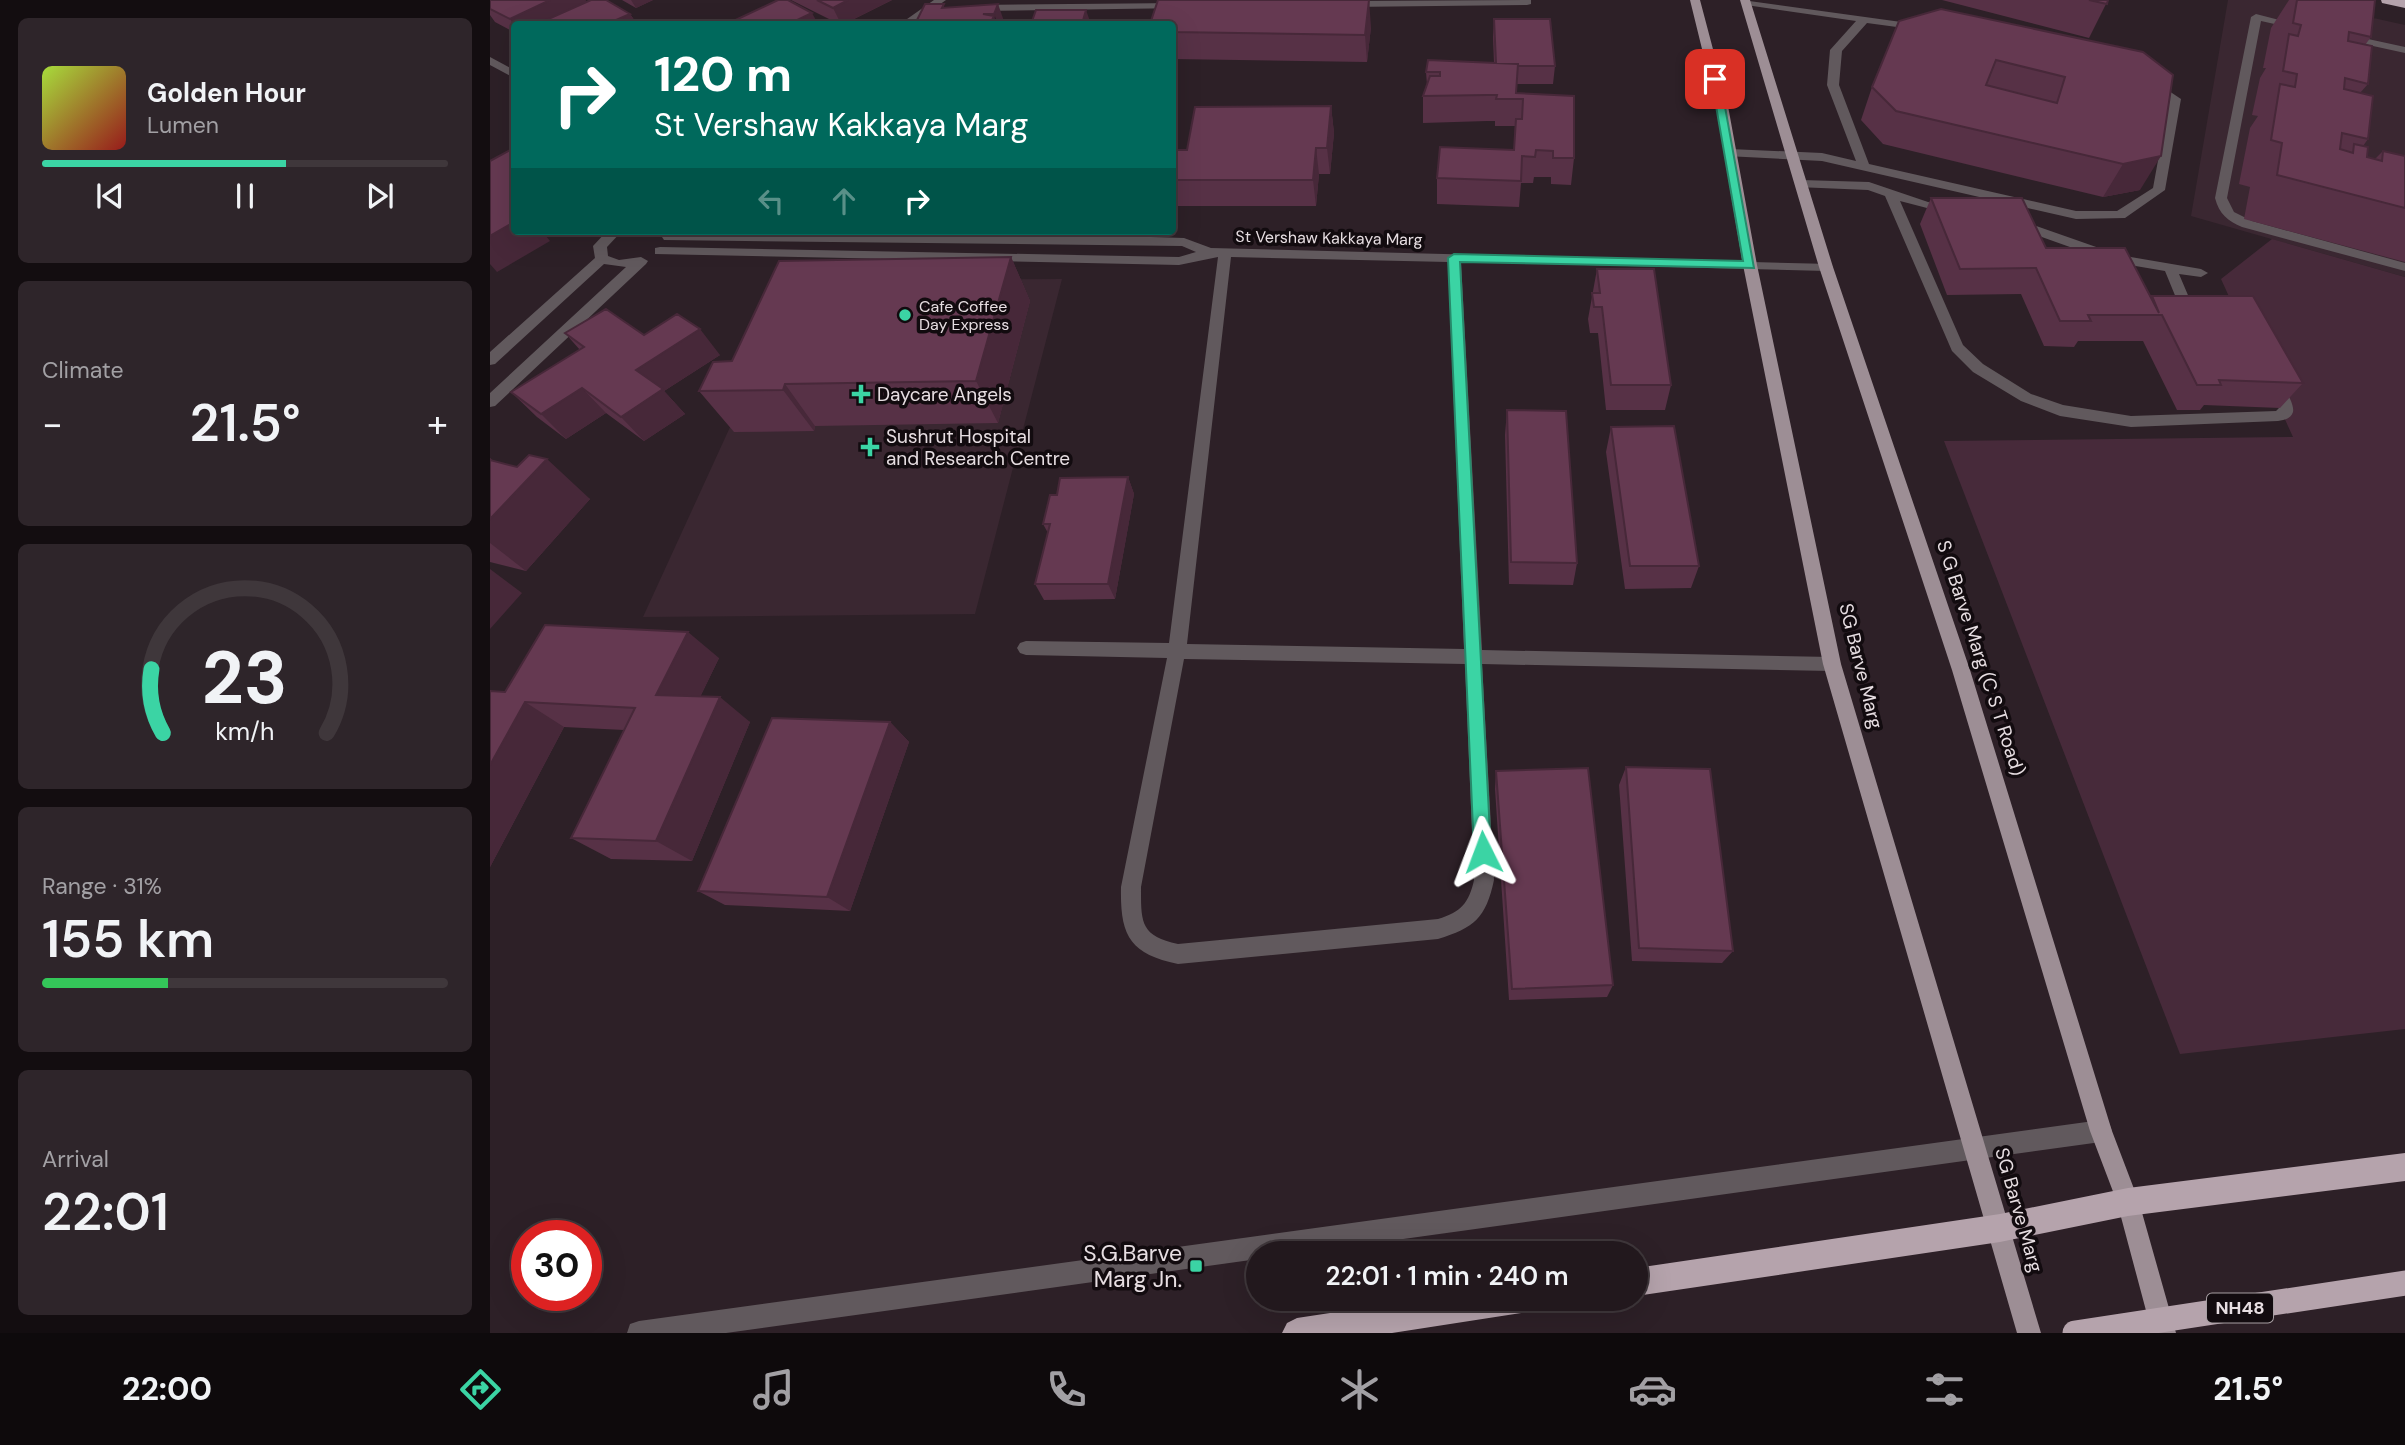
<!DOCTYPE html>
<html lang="en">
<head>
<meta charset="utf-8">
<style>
	:root { --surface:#22181d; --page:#2e252a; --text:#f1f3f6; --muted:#a2a0a4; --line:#3f373b; --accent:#3bd4a4 }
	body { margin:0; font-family:"DM Sans",sans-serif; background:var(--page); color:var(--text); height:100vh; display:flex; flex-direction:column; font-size:26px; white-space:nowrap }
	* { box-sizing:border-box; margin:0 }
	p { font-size:23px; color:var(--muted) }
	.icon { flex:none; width:38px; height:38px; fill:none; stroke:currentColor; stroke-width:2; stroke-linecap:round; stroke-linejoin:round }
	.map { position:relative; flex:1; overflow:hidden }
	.drawer { display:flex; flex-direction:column; gap:18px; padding:18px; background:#130d10; width:490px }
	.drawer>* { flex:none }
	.banner { position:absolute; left:21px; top:21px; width:665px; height:214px; border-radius:7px; box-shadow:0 7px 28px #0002,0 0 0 2px var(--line); background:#00695c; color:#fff; overflow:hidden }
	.speed { position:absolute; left:21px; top:1220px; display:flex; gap:14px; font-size:35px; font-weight:700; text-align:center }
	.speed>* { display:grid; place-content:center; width:91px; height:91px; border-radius:50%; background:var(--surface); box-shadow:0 7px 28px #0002,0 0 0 2px var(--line); line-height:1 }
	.speed .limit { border:10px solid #d22; background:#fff; color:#111 }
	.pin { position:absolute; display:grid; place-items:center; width:60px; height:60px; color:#fff; margin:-30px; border-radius:14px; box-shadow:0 4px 10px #0006 }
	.me { position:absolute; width:77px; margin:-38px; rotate:357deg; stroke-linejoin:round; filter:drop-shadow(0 0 5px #0008) }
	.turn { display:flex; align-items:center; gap:24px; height:147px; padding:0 28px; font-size:32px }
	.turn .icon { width:91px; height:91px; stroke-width:2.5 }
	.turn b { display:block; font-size:49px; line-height:60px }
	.lanes { display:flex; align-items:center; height:66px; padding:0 28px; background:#0003; justify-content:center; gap:35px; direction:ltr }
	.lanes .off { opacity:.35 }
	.big { font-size:52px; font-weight:600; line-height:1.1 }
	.drawer .widget { flex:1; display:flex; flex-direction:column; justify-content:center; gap:10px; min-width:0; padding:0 24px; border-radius:10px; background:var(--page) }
	.drawer .dial { align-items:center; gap:0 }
	.dial svg { height:182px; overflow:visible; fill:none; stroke:var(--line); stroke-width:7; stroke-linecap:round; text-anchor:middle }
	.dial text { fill:var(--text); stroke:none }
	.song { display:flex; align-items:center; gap:21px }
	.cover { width:84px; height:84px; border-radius:10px; background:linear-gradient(135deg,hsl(80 70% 55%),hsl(0 70% 35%)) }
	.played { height:7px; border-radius:4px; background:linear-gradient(90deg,var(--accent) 60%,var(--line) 60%) }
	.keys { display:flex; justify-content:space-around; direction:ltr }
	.heat { display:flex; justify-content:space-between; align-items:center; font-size:38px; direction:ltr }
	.charge { height:10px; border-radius:5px; background:linear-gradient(90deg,#34c759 31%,var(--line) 0) }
	.trip { position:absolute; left:756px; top:1241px; width:402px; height:70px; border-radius:35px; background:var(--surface); box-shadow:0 7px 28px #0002,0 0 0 2px var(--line); font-weight:600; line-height:70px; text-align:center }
	.tab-bar { display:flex; height:112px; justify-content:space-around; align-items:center; background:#0e0a0c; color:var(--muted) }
	.tab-bar .icon { width:49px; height:49px }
	.tab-bar .active { color:var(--accent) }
	.tab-bar b { font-size:32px; color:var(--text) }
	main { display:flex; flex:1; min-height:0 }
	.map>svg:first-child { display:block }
	.built { fill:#3a2731 }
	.green { fill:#472a3a }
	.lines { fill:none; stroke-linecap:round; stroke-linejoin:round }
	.minor { fill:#61595d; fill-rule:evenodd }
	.major { fill:#9d8e95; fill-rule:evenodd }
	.highway { fill:#b5a3ac; fill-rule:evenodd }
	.highway-bridge { stroke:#b5a3ac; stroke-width:25 }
	.wall { fill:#573146 }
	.shaded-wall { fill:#472839 }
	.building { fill:#653951; stroke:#472839; stroke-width:2; fill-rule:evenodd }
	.route { fill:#3bd4a4; stroke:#268a6b; stroke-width:2 }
	.poi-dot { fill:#3bd4a4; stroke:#120b0f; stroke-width:2.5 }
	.labels { text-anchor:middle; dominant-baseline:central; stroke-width:7; stroke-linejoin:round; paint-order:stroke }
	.far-street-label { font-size:16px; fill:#e7dee2; stroke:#120b0f }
	.far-poi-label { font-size:16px; fill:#e7dee2; stroke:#120b0f; text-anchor:start }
	.shield { fill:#120b0f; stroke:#a79fa3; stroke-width:2 }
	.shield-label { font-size:18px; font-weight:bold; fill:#e7dee2 }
	.poi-label { font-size:19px; fill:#e7dee2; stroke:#120b0f; text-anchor:start }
	.street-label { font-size:19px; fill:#e7dee2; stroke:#120b0f }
	.near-poi-label { font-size:23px; fill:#e7dee2; stroke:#120b0f; text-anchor:end }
</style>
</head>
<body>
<main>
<section class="drawer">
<div class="widget">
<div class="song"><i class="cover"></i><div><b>Golden Hour</b><p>Lumen</p></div></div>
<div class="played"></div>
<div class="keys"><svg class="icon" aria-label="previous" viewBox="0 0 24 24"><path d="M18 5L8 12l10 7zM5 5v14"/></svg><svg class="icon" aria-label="pause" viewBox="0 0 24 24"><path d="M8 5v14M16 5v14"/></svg><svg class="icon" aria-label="next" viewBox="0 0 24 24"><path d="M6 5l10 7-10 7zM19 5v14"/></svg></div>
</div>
<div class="widget"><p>Climate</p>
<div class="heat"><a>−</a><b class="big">21.5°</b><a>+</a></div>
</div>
<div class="widget dial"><svg viewBox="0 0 100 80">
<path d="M14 69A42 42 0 1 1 86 69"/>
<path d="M14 69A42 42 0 0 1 9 41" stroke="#3bd4a4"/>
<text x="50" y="56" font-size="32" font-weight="700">23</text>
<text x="50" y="72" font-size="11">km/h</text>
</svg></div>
<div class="widget"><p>Range · 31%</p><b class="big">155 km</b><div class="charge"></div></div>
<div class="widget"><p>Arrival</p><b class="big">22:01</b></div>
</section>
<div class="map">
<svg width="1915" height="1333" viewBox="0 0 1915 1333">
	<rect width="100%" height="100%" fill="#2d2027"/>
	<!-- built -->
	<path class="built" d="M1738 0H1802L1915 25V277L1701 216Z
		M572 279 485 614 153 617 307 281Z"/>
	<!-- green -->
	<path class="green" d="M1782 239 1915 277V1029L1690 1054 1454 441 1803 437 1731 279Z"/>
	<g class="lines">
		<!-- minor -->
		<path class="minor" d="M444 0H456L422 24H410Z
			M1041 0V4L1037 5 858 7 853 4 858 1Z
			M1252 0 1433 25V29L1429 30 1377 23 1352 51 1349 85 1379 164 1586 211H1627L1663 188 1679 100 1657 84V80L1661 79 1691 99 1675 190 1635 218 1586 219 1332 161 1236 156 1234 153 1240 149 1332 153 1366 161 1337 85 1340 50 1366 21 1256 5 1252 4Z
			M690 3 694 4V8L487 11 482 8 487 5Z
			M1766 14 1813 26 1807 29 1771 21 1737 198 1744 212 1762 221 1915 263V271L1752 227C1738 221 1729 214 1725 198L1761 17Z
			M1855 34 1915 47V53L1851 39V35Z
			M0 57 24 70V78L0 65Z
			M1311 180 1379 182 1438 202 1465 207 1466 210 1460 214 1410 201 1473 345 1493 364 1541 394 1573 405 1641 416 1786 411 1789 408 1776 383 1783 378C1791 381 1805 403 1803 412 1801 419 1794 420 1788 421L1641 427 1570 416 1531 401 1483 372 1462 351 1395 196 1378 190 1307 187V181Z
			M1526 219 1629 255 1711 269 1718 273 1711 277 1689 274 1703 307 1701 310H1691L1675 271 1622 262 1521 226V220Z
			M117 231H132L117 247 118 256 129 260 151 257 158 261 156 264 5 406 0 407V393L136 267 114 264 5 364 0 365V352L105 258 103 246Z
			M179 233 596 235 694 238 721 248 1341 264 1343 267 1336 271 971 262 992 650 1342 657 1348 659 1351 664 1348 669 1342 671 992 664 1004 880C996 918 984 928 948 939L688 964C639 954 630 935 631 887L677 658 536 655 530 653 527 648 530 643 536 641 679 643 728 257 689 265 165 254V248L170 247 689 257 706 252 692 246 174 240 172 237ZM741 257 958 262 974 649 697 644ZM694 659 975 664 984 880C979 903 971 912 948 919L688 944C650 936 651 922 651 887Z
			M1611 1120 1619 1123 1622 1131 1619 1139 1611 1142 812 1253H768V1259L236 1333H137L140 1324 149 1321Z"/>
		<!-- major -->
		<path class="major" d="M1200 0H1210L1238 106 1267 265 1351 664 1551 1333H1527L1333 664 1253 265 1226 106Z
			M1250 0H1260L1343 267 1480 670 1622 1131 1649 1202 1686 1333H1662L1627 1202 1600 1131 1462 670 1329 267Z"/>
		<!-- highway -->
		<path class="highway" d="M1891 0H1915V8L1892 3Z
			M1915 1153V1181L1638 1216 1510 1242 1146 1296V1268L1510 1214 1638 1188Z
			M939 1298H1052L1048 1308 1038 1312 902 1333H792L797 1323 807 1318Z"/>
		<!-- highway-bridge -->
		<path class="highway-bridge" d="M1585 1333 1915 1283"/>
	</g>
	<!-- wall -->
	<path class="wall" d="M0 0H95L97 2 140 14 147 24H24V32L5 22 0 15Z
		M132 0H163L146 8Z
		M301 0H402L354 24H349Z
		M1452 0H1618L1599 38Z
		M1799 0H1883L1881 37 1875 45 1878 84 1870 93 1878 139 1873 146 1877 157 1885 159 1893 151 1915 156V262L1754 219 1760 187 1749 184 1760 128 1768 116 1762 115 1770 78 1776 68H1773L1781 28Z
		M1004 19 1065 66 1063 84H1027L1026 93 1084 96V158L1081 185 1061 184V177H1044L1043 183H1031L1029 207 947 204V178L1024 150 1025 126H1005V121H997L933 123V96L937 85 936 72 1004 63 1003 37Z
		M1409 21 1653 52 1650 190 1613 197 1393 144 1371 120 1382 87Z
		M682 24 881 27 877 62 682 59Z
		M841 106 844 133 840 174H829L826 206H682V150H697Z
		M1441 198 1556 248 1661 297 1662 296 1813 383 1790 408 1714 405 1710 410H1687L1653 341H1588L1584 347 1554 346 1531 294 1457 295 1430 224Z
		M521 257 540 301 508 423 325 426 324 431 244 432 209 391 242 361Z
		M1107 269 1181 385 1175 410H1116L1108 333H1100L1098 319Z
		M75 333 154 335 230 355 174 391 195 414 154 441 116 413 76 439 47 417 21 392 90 350Z
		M1017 410 1087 563 1083 585 1019 584 1015 435Z
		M1121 427 1209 566 1201 588 1135 589 1116 452Z
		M0 458 3 461 27 467 100 499 36 571 0 562Z
		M638 477 644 494 625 599 554 600 545 584 558 533 553 524 567 495Z
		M229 658 210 697 260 722 202 861 121 859 81 838 134 730 74 727 0 867V691L15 692Z
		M400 722 419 742 360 911 235 905 208 891Z
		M1136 767 1243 951 1232 963 1142 961 1129 785Z
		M1006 771 1123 985 1117 997 1019 1000 1005 789Z"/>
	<!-- shaded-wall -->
	<path class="shaded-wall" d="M60 0H95L99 5 59 24H24V26L20 19Z
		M141 0H163L146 8Z
		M358 0H402L354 24H351L343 8Z
		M879 0 881 27 877 62 875 35Z
		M508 4 515 24H508L504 14Z
		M596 10 601 24H592Z
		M322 13 328 24H299Z
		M140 14 147 24H117Z
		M504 16 507 24H500Z
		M841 106 844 133 840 174 837 148Z
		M826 148 829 174 826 206 823 180Z
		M1671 156 1650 190 1613 197 1633 164Z
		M24 222V231H52L60 241 7 272 0 264V236Z
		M521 257 540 301 508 423 486 381Z
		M210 329 230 355 174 391 195 414 154 441 131 417 146 370Z
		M295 384 325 426 324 431 293 390Z
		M92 388 116 413 76 439 51 414Z
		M57 459 100 499 36 571 0 543V519Z
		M638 477 644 494 625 599 618 584Z
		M0 569 32 593 0 629Z
		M198 632 229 658 199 720 166 695Z
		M230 697 260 722 202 861 166 841Z
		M35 702 74 727 0 867V765Z
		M400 722 419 742 360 911 337 897Z"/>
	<!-- building -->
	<path class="building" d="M0 0H60L20 19 0 9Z
		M101 0H116L140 14 117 24H47Z
		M288 0H298L322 13 299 24H237Z
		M327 0H358L343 8Z
		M668 0H879L875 35 682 32V24H660Z
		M1599 0H1618L1617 4Z
		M1807 0H1885L1881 37 1859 32 1858 41 1882 46 1878 84 1855 78 1854 89 1883 96 1878 139 1852 133 1850 149 1863 153 1864 144 1878 147 1877 157 1892 161 1893 151 1915 156V208L1787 175 1792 143 1781 140 1790 84 1805 87 1807 74 1793 71 1799 34 1808 36 1811 25 1803 23Z
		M435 4H454L452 8 508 4 504 14H493L504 16 500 24H425Z
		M1451 9 1653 52 1683 75 1671 156 1633 164 1406 111 1382 87 1409 21ZM1506 60 1575 77 1567 103 1496 85Z
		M546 10H596L592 24H541Z
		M1004 19H1060L1065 66H1028V64L1006 63Z
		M938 60 1028 64 1026 93 1084 96V158H1063V151L1046 150 1045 157 1032 156 1031 181 947 178 950 147 1024 150 1026 119H1032L1033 99H1006L1007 95H998L933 96 940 76H950V72H936Z
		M841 106 837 148H826L823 180H682V150H697L705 107Z
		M24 148V174L21 175 24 177V202L21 204 24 206V222L0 236V161Z
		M1441 198H1532L1556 248H1635L1669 313 1662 296H1763L1813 383 1729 380 1731 385H1707L1672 315H1598L1601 321H1570L1546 268 1470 269Z
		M521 257 486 381 295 384 293 390 209 391 223 362 242 361 289 261Z
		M1107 269H1164L1181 385H1121L1112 307H1104L1102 293H1110Z
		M116 309 154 335 187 314 210 329 146 370 173 389 131 417 92 388 51 414 21 392 94 347 75 333Z
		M1017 410 1076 411 1087 563 1021 562Z
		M1184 426 1209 566H1140L1121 427Z
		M39 455 57 459 0 519V460L27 467Z
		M638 477 618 584H545L560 524H553L560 495H567L570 478Z
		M55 625 198 632 166 695 230 697 166 841 81 838 145 708 35 702 0 765V691L15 692Z
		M282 718 400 722 337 897 208 891Z
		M1136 767 1220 769 1243 951 1149 948Z
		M1098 768 1123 985 1022 989 1006 771Z"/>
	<!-- route -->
	<path class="route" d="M1221 77 1230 79 1264 268 970 262 1001 852 999 858 993 860 986 858 984 852 958 258 964 254 1253 261Z"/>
	<!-- markers -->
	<g class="poi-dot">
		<circle cx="415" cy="315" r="7"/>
		<path d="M367.5 383.5h7v7h7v7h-7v7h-7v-7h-7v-7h7z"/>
		<path d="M376.5 436.5h7v7h7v7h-7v7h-7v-7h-7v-7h7z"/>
		<rect x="699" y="1259" width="14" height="14" rx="3.5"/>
	</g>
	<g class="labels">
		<!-- far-street labels -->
		<g class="far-street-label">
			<text transform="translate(839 238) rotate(1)">St Vershaw Kakkaya Marg</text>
		</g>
		<!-- far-poi labels -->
		<g class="far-poi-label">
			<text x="429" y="306">Cafe Coffee<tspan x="429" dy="18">Day Express</tspan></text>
		</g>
		<!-- shield labels -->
		<rect class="shield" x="1717" y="1293.5" width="66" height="29" rx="5"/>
		<g class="shield-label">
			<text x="1750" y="1308">NH48</text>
		</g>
		<!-- poi labels -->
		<g class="poi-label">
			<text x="387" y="394">Daycare Angels</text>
			<text x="396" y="436">Sushrut Hospital<tspan x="396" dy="22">and Research Centre</tspan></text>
		</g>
		<!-- street labels -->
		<g class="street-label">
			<text transform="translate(1491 658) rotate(72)">S G Barve Marg (C S T Road)</text>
			<text transform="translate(1371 666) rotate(76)">SG Barve Marg</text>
			<text transform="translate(1529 1210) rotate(74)">SG Barve Marg</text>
		</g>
		<!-- near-poi labels -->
		<g class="near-poi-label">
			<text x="692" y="1253">S.G.Barve<tspan x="692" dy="26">Marg Jn.</tspan></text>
		</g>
	</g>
</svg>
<div class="speed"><div class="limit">30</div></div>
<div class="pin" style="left:1225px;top:79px;background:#d93025"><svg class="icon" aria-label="arrive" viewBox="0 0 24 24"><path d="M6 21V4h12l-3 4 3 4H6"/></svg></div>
<svg class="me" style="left:993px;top:852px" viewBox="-20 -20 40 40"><path d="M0-17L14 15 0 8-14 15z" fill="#3bd4a4" stroke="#fff" stroke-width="4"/></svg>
<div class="trip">22:01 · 1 min · 240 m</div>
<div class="banner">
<div class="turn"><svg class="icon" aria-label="right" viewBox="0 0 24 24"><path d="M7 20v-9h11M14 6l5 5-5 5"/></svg><div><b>120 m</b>St Vershaw Kakkaya Marg</div></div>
<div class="lanes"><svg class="icon off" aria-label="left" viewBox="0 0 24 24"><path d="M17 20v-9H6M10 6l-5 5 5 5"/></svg><svg class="icon off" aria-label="ahead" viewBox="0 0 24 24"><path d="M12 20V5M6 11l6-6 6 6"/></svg><svg class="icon" aria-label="right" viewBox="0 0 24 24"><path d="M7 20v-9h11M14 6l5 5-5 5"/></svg></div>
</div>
</div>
</main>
<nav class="tab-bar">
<b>22:00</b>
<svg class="icon active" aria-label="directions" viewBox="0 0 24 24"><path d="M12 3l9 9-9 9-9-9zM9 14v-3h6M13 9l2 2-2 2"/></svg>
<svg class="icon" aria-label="music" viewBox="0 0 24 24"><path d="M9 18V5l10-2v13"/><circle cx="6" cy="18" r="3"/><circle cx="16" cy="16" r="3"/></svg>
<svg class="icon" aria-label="phone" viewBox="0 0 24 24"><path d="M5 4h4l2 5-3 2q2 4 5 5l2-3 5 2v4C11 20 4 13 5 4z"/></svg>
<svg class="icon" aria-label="climate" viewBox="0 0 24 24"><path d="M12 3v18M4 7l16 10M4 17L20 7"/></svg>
<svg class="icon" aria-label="car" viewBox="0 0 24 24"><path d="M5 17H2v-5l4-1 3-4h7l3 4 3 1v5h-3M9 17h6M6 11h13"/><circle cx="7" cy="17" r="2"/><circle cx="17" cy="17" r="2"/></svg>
<svg class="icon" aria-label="filters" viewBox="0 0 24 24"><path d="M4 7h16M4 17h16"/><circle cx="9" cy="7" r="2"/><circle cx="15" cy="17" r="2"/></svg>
<b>21.5°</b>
</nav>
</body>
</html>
